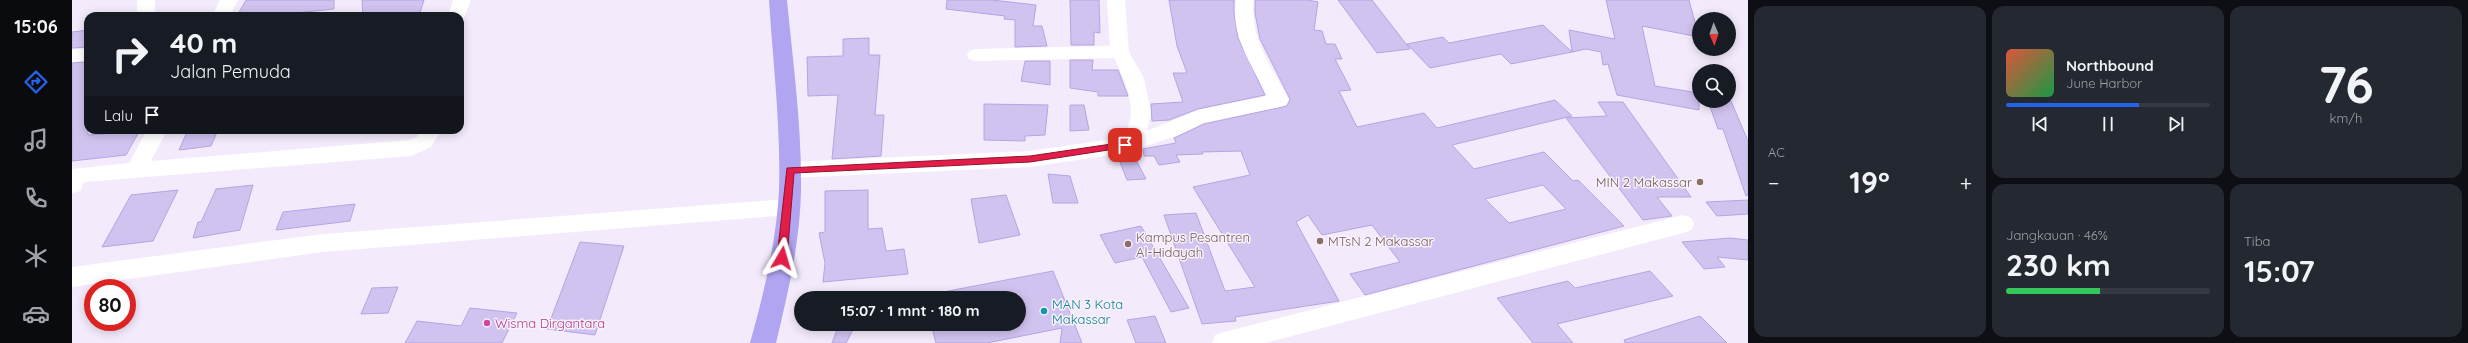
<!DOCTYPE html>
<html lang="id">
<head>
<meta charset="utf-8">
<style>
	:root { --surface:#171b24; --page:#242831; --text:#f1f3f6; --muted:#9ea1a6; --line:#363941; --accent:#2563eb }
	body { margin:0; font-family:Quicksand,sans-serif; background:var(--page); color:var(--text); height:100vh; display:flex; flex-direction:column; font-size:15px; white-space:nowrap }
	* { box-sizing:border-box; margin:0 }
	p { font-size:13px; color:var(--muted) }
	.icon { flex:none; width:22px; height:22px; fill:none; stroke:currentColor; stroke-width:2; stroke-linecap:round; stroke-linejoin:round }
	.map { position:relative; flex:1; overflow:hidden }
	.side { display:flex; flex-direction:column; gap:6px; padding:6px; background:#0d0f14; width:720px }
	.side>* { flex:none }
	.banner { position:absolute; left:12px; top:12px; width:380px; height:122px; border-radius:12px; box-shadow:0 2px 10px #0003; background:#171b24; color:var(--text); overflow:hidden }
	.needle { width:26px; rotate:178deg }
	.controls { position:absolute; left:1620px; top:12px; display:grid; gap:8px }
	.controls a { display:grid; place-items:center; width:44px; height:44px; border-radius:50%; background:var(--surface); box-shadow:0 2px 10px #0003; font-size:20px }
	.speed { position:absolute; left:12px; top:279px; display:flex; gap:8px; font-size:20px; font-weight:700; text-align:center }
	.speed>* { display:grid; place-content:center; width:52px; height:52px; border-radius:50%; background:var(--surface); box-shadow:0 2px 10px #0003; line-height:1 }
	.speed .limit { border:6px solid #d22; background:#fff; color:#111 }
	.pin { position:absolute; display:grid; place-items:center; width:34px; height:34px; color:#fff; margin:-17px; border-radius:8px; box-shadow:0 2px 6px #0006 }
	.me { position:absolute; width:44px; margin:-22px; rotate:7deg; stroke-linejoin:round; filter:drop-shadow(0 0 3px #0008) }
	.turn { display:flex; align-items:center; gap:14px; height:84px; padding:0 20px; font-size:18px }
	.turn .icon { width:52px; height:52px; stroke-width:2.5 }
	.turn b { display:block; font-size:28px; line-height:34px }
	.then { display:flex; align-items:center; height:38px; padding:0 20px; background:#0003; gap:8px; font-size:15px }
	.big { font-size:30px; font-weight:700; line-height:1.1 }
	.side .tile { flex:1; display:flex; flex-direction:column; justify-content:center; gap:6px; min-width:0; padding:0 14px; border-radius:12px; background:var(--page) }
	.side .dial { align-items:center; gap:0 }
	.dial b { font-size:52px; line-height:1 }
	.song { display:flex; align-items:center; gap:12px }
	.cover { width:48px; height:48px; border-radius:6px; background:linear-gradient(135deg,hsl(10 70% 55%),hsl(140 70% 35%)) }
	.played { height:4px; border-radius:2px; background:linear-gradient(90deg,var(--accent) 65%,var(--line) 65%) }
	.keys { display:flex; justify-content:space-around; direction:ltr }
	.heat { display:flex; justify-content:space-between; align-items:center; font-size:22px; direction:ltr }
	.charge { height:6px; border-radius:3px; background:linear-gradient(90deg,#34c759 46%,var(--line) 0) }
	.side .tiles { flex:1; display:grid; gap:6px; grid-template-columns:repeat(3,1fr) }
	.tile:first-child { grid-row:span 2 }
	.trip { position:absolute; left:722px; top:291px; width:232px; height:40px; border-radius:20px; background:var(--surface); box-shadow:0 2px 10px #0003; font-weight:700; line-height:40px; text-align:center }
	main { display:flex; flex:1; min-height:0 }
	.menu { display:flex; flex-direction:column; width:72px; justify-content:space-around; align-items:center; background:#090b0e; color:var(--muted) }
	.menu .icon { width:28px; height:28px }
	.menu .on { color:var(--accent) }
	.menu b { font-size:18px; color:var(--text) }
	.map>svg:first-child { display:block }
	.building { fill:#d0c3f0; stroke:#b5a4e2; fill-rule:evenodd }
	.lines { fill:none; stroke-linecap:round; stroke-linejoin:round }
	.minor { fill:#fff; fill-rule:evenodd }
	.highway { fill:#b1a5f2; fill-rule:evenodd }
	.route { fill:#e11d48; stroke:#92132f }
	.education-dot { fill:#8d6e63; stroke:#f8f1fe; stroke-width:1.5 }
	.culture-dot { fill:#0f9aa8; stroke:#f8f1fe; stroke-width:1.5 }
	.hotel-dot { fill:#d1479c; stroke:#f8f1fe; stroke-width:1.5 }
	.labels { text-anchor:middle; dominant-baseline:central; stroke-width:3; stroke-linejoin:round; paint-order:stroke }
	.education-label { font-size:13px; fill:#785e54; stroke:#f8f1fe; text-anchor:start }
	.culture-label { font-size:13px; fill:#0d838f; stroke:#f8f1fe; text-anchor:start }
	.hotel-label { font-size:13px; fill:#b23c85; stroke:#f8f1fe; text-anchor:start }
</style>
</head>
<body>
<main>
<nav class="menu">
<b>15:06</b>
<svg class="icon on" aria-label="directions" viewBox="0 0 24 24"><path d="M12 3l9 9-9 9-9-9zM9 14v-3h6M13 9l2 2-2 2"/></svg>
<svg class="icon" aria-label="music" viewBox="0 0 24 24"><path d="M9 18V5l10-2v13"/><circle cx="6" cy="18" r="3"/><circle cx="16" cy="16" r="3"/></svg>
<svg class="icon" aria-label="phone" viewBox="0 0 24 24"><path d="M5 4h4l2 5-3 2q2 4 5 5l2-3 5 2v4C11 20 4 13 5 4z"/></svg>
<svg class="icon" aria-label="climate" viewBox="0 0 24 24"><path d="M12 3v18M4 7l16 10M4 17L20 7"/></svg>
<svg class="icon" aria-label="car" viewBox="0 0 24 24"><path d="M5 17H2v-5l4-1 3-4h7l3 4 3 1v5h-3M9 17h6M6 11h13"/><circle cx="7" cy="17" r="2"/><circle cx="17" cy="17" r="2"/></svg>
</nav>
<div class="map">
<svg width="1676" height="343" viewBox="0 0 1676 343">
	<rect width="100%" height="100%" fill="#f3ebfc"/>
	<!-- building -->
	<path class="building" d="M174 0H262V9L195 16H165Z
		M290 0H352L347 16H291Z
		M875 0H920L964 5 961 26H970L975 46 943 47V20L932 19 933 16 874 9Z
		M998 0H1027L1028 33 1022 32V45H999Z
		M1097 0H1162V13L1166 38 1193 95 1126 109 1097 120 1080 121 1079 104 1111 102 1101 73H1115L1105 46Z
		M1183 0H1236L1246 2 1242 30 1250 31 1254 44H1263L1270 59H1263L1279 90 1267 91 1285 127 1352 113 1365 128 1483 100 1500 116 1380 145 1402 169 1472 152 1501 181 1506 180 1552 226 1293 295 1278 274 1328 262 1300 225 1250 235 1236 215 1224 222 1267 301 1163 317 1164 321 1130 324 1092 215 1124 213 1153 291 1183 287 1121 187 1178 175 1169 151 1130 152 1131 154 1104 155 1108 162 1087 165 1082 156H1072L1071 149 1104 143 1102 138 1132 124 1215 106 1218 99 1188 39 1183 13ZM1471 185 1494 209 1437 223 1413 199Z
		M1266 0H1300L1338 49 1305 53Z
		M1534 0H1617L1627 37 1570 26 1583 86 1627 93V110L1545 95 1536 64 1531 65 1529 52 1514 49 1500 52 1497 30 1543 39Z
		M1471 25 1500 52 1439 64 1429 54 1358 68 1335 44 1371 37 1377 43Z
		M16 30V47L0 48V32Z
		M797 38V55H808L803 115H812L809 156 760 159 766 95 736 96 735 57 771 56V39Z
		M998 60H1021L1020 70H1046L1056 96H1026V92L998 88Z
		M953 61H978V85L949 81Z
		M16 62V135L44 133 46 130H68L54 155 0 161V63Z
		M1636 101H1659L1676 141V195L1674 196 1651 129H1646Z
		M1526 102H1551L1619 197H1585L1600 216 1571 220 1494 118 1535 116Z
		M912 104 976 105 973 135 953 136V141L912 140Z
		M998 105H1012L1017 130 998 131Z
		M116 130H146L139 146 107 150Z
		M1063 158 1074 179 1055 180 1048 162Z
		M976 174 998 176 1006 203H981Z
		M181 185 168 230 121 238 126 222H129L144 189Z
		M106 190 81 241 30 247 59 195Z
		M796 190V229L810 228 814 251 832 249 836 274 751 282 753 263 747 233 753 232V191Z
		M934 195 948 235 907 243 899 199Z
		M1676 200V214L1645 216 1634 202Z
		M283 204 278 221 204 230 211 212Z
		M1069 226 1117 308 1099 312 1070 257 1043 263 1028 235Z
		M1658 238 1676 240V260L1645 257 1653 267 1632 269 1610 242Z
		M508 242 552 246 523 335 475 329Z
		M981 271 1010 343H988L990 328 915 343H864L859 324H947V298H872L871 292Z
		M1578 271 1601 296 1485 324 1501 343H1461L1425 298 1496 281 1503 288Z
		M326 287 316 313 289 314 300 288Z
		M398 308 445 313 430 343H333L345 321 389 326Z
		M1083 316 1094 343H1064L1055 320Z
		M1628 316 1655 343H1553L1552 340Z
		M767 324H784L774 343H760Z"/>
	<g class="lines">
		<!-- minor -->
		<path class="minor" d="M65 0H83V16H65Z
			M148 0H166L158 16H140Z
			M381 0H399L391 20 388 21V16H376Z
			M1035 0H1053L1057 52 1072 78 1079 113 1075 131 1126 110 1195 96C1180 65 1158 35 1164 0H1182C1176 36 1201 69 1217 100L1214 105 1207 107 1131 123 1107 135 1053 153 958 167 718 178 711 176 708 170 711 164 718 162 958 151 1047 138C1050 135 1055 130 1056 126 1065 105 1051 76 1042 58L904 61 897 59 895 55 897 51 904 49 1038 46Z
			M16 48V60L0 62V50Z
			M75 130H95L79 161 338 140 345 137 349 130H369L359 147 339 156 12 182 8 191 0 193V169L57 163Z
			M716 199 724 201 727 207 724 213 716 215 251 252 0 287V267L251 234Z
			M1611 215 1619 218 1622 224 1619 230 1611 233 1193 343H1140L1143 335 1152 332Z"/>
		<!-- highway -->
		<path class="highway" d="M697 0H715C721 63 730 127 729 191 728 242 716 293 704 343H678C692 293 704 243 707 191 709 127 701 63 697 0Z"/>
	</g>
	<!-- route -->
	<path class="route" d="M1053 142 1057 145 1056 147 958 162 722 173 715 258 710 262 705 258 715 168 958 156Z"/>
	<!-- markers -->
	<g class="education-dot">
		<circle cx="1628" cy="182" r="4"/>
		<circle cx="1248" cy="241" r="4"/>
		<circle cx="1056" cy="244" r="4"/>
	</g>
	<circle class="culture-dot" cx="972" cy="311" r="4"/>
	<circle class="hotel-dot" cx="415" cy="323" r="4"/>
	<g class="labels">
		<!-- education labels -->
		<g class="education-label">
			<text x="1620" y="182" text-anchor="end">MIN 2 Makassar</text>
			<text x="1064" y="237">Kampus Pesantren<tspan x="1064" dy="15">Al-Hidayah</tspan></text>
			<text x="1256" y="241">MTsN 2 Makassar</text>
		</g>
		<!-- culture labels -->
		<g class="culture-label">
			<text x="980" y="304">MAN 3 Kota<tspan x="980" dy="15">Makassar</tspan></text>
		</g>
		<!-- hotel labels -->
		<g class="hotel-label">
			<text x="423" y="323">Wisma Dirgantara</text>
		</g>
	</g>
</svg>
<div class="controls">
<a><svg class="needle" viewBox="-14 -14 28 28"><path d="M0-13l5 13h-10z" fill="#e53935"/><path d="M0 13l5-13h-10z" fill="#9ea1a6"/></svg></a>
<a><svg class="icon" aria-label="search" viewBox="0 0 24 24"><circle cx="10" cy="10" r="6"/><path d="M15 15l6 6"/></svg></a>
</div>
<div class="speed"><div class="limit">80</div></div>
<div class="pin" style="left:1053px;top:145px;background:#d93025"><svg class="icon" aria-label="arrive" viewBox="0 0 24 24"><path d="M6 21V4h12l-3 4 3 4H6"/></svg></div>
<svg class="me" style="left:710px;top:258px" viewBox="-20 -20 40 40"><path d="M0-17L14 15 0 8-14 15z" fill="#e11d48" stroke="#fff" stroke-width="4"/></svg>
<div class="trip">15:07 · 1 mnt · 180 m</div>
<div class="banner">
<div class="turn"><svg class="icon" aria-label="right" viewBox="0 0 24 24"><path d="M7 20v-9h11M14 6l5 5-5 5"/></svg><div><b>40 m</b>Jalan Pemuda</div></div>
<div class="then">Lalu<svg class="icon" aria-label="arrive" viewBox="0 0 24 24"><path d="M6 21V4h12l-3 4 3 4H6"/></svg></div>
</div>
</div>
<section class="side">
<div class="tiles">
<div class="tile"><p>AC</p>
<div class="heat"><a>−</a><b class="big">19°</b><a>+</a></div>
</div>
<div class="tile">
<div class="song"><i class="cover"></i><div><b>Northbound</b><p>June Harbor</p></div></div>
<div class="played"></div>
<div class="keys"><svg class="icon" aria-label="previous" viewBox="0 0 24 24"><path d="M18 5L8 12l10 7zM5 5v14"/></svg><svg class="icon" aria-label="pause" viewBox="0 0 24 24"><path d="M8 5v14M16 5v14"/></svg><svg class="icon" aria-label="next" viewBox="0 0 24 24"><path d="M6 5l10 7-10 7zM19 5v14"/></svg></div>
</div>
<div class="tile dial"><b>76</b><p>km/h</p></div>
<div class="tile"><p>Jangkauan · 46%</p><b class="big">230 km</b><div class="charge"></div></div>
<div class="tile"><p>Tiba</p><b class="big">15:07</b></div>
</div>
</section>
</main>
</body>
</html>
